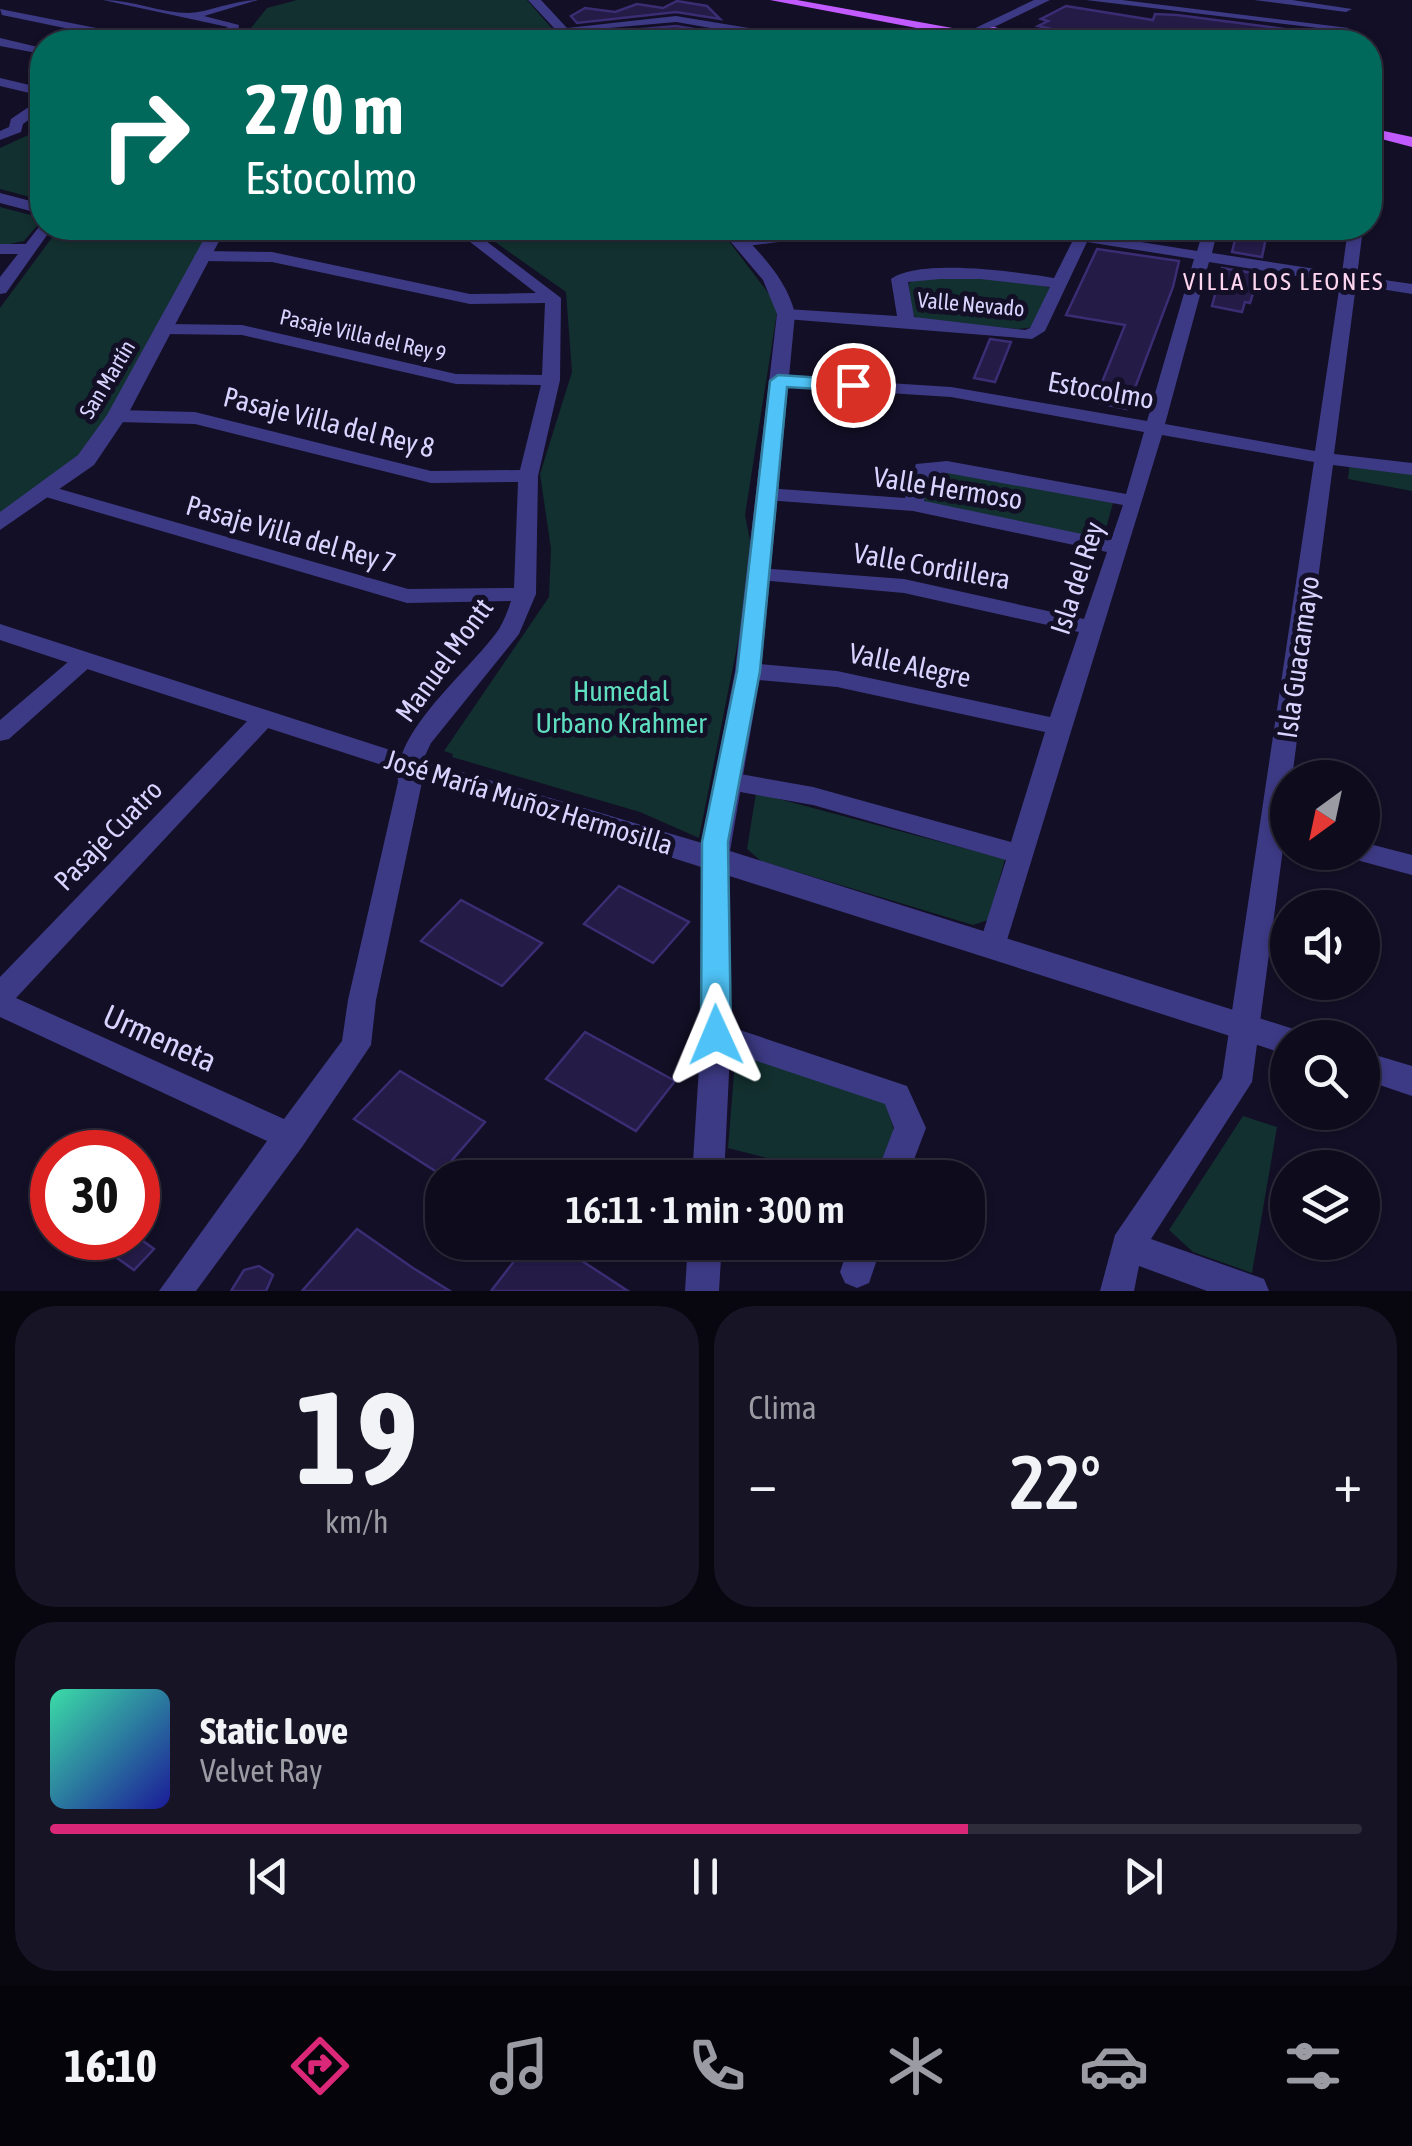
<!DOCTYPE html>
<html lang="es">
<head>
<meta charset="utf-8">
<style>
	:root { --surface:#0e0b1c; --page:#171425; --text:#f1f3f6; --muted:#9b9ba3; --line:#2e2b3b; --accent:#db2777 }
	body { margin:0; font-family:"Asap Condensed",sans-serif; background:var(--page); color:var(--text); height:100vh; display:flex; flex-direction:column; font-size:38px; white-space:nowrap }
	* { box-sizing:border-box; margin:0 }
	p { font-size:32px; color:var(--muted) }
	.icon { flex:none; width:55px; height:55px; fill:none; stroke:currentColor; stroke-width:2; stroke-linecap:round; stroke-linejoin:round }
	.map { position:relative; height:1291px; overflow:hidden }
	.panel { display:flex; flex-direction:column; gap:15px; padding:15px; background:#08060f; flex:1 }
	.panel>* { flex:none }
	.guide { position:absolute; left:30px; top:30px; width:1352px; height:210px; border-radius:40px; box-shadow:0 2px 8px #0004,0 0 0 2px var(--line); background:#00695c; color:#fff; overflow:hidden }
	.needle { width:65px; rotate:213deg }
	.controls { position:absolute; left:1270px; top:760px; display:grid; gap:20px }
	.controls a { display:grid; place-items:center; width:110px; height:110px; border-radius:50%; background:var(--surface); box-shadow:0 2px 8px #0004,0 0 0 2px var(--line); font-size:50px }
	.speed { position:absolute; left:30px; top:1130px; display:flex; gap:20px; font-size:50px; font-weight:700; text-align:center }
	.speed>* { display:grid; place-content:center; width:130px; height:130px; border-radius:50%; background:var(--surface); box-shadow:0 2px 8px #0004,0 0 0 2px var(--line); line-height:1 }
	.speed .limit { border:15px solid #d22; background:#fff; color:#111 }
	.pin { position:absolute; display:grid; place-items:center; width:85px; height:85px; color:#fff; margin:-42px; border:5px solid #fff; border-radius:50%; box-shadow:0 2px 10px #0007 }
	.me { position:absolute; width:110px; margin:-55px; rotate:359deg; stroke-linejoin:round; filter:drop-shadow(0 0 8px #0008) }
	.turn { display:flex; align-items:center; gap:35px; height:210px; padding:0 50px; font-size:45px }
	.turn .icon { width:130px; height:130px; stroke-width:2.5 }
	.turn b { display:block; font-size:70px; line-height:85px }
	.big { font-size:75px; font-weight:600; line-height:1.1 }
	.panel .widget { flex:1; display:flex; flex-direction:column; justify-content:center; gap:15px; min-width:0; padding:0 35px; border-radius:40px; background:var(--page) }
	.panel .dial { align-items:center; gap:0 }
	.dial b { font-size:130px; line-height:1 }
	.song { display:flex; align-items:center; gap:30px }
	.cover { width:120px; height:120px; border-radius:15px; background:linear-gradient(135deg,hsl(160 70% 55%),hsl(240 70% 35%)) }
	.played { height:10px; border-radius:5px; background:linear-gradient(90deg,var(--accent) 70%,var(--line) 70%) }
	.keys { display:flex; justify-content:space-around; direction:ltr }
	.heat { display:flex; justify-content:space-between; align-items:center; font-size:55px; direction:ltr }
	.panel .tiles { flex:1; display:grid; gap:15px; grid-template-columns:1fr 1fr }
	.widget:last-child { grid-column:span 2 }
	.trip { position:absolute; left:425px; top:1160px; width:560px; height:100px; border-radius:40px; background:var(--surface); box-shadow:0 2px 8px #0004,0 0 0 2px var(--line); font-weight:600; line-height:100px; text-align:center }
	.dock { display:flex; height:160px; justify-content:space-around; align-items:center; background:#06040b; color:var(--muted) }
	.dock .icon { width:70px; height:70px }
	.dock .current { color:var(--accent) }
	.dock b { font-size:45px; color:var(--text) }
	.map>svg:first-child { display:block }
	.green { fill:#12302f }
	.building { fill:#241b47; stroke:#3b2d73; stroke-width:2.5 }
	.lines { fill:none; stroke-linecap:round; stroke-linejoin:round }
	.minor { fill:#3d3a85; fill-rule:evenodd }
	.tertiary { fill:#3d3a85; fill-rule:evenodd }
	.primary { fill:#c25bff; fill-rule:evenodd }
	.route { fill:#4fc3f7; stroke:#337fa1; stroke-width:2.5 }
	.labels { text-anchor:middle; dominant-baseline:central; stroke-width:10; stroke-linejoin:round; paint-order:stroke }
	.far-street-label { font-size:22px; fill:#d9d4ff; stroke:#130f26 }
	.far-neighbourhood-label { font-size:25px; letter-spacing:2.5px; fill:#ffd6f0; stroke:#130f26 }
	.street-label { font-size:28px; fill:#d9d4ff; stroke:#130f26 }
	.park-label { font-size:28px; fill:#5fe0c0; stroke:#130f26 }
	.near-street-label { font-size:32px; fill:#d9d4ff; stroke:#130f26 }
</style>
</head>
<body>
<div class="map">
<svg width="1412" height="1291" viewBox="0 0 1412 1291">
	<rect width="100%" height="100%" fill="#130f26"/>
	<!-- green -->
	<path class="green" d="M297 0H527L564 42H216L251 28 267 8Z
		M42 111V200L0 189V148L37 131 39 123 31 122Z
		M0 207 38 217 42 220 24 241 0 246Z
		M59 228H211L113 409 82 452 0 516V308Z
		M475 228H719L778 306 745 515 754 561 699 838 640 812 452 757 453 754 444 751 549 597 551 549 540 474 572 372 566 292Z
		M987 275 1052 288 1034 327 1018 329 920 319 910 314 909 283 916 279Z
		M1350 460 1412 471V491L1348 479Z
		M951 470 1113 503 1103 539 927 503 920 495 928 474Z
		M756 793 1005 859 988 920 973 925 761 861 747 849Z
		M750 1054 885 1100 895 1134 882 1177H841L728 1148 735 1061Z
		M1243 1116 1277 1127 1252 1273 1193 1252 1169 1230Z"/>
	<!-- building -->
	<path class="building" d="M677 1 707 6 720 19 676 12 577 23 571 16 585 8 615 12 637 4 663 8Z
		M1066 6 1153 20 1155 14 1177 15 1285 29 1284 42H1111L1038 26 1048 21 1041 19Z
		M676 26 736 36 742 42H594L586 34Z
		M1238 228H1268L1262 257 1232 252Z
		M1097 249 1179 261 1173 287 1127 409 1094 402 1125 325 1066 315Z
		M1222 268 1259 274 1250 303 1245 302 1242 312 1212 306Z
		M990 339 1011 342 995 382 974 378Z
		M619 886 689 922 653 963 584 924Z
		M461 900 542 943 502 986 421 941Z
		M585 1032 675 1081 636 1131 546 1079Z
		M400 1071 485 1122 440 1174 354 1119Z
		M357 1229 413 1268 450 1291H302Z
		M89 1238H139L154 1249 134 1270Z
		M529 1242H553L628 1291H491Z
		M259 1266 273 1275 266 1291H231L244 1270Z"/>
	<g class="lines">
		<!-- minor -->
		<path class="minor" d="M103 0C132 0 161 13 189 13 210 12 234 0 258 0L204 16 239 25 238 31 211 42H196L228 27Z
			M1086 0H1122L1349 28 1343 31Z
			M1254 0H1292L1352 9 1346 12Z
			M0 9 147 38 153 42H132L2 15Z
			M676 16 809 38 815 42H792L676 22 564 32 558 29Z
			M0 38 42 48V54L0 46Z
			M0 78 42 88V96L0 86Z
			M42 98V110L23 124 21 132 0 140V131L9 127 11 119Z
			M452 228H469L561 298 560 380 538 476 536 594 519 634 431 743 420 766 422 782 376 1000 371 1045 302 1147 196 1291H159L267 1141 0 1017V977L255 713H271L275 719 271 725 16 998 284 1119 342 1041 348 1000 398 782C392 731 471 670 499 629 504 621 508 610 511 601L407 603 39 495 36 491 46 485 53 487 408 589 514 588 518 482 431 483 195 424 117 422 108 416 117 410 195 412 431 471 520 470 541 385 456 384 242 335 165 334 157 329 165 324 242 325 456 374 542 375 545 303 470 304 272 262 202 261 194 256 202 251 272 252 470 294 536 293Z
			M814 228H852L844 233 741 247 733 242 741 237Z
			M1017 228 1077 232 1079 228H1093L1091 234 1197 251 1204 228H1218L1212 253 1342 273 1348 228H1363L1357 276 1412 284V294L1356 285 1334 454 1412 463V475L1333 465 1292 778H1288V811L1252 1082 1151 1239 1264 1279 1269 1291H1207L1139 1266 1134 1291H1100L1115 1235 1222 1078 1314 462 1162 435 1003 953 993 956 983 953 979 945 1006 860 813 805 729 790 720 787 717 781 720 775 729 772 813 787 1011 842 1045 732 837 687 748 679 737 671 748 663 837 671 1050 717 1079 632 904 593 760 580 749 574 760 568 904 579 1084 619 1107 552 913 511 766 500 756 494 766 488 905 498 916 464 947 461 1126 494 1144 432 951 397 778 386 769 381 778 376 951 387 1147 421 1194 259 1087 242 1045 331 1032 339 786 319 778 314 786 309 897 316 891 279C920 258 1018 272 1054 278L1073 240 1024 233ZM1209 262 1340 283 1315 451 1165 424ZM940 279H980L1050 287 1030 328 1025 330 914 317 908 282ZM931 473H947L1123 505 1111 540 924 501Z
			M0 244H28L36 249 28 254H0Z
			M83 654 94 661 91 666 9 739 0 741V720L75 656Z
			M1362 842 1412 855V875L1353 859 1349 852H1362Z
			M714 847 723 850 727 857 731 1027 907 1086 926 1128 907 1178H875L894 1128 885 1104 730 1052 724 1178H692L701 1035V857L705 850Z
			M688 1242H722L719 1291H685Z
			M850 1242H883L869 1283 857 1288 845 1283 840 1272Z"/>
		<!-- tertiary -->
		<path class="tertiary" d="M528 0H541L580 42H567Z
			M1034 0H1050L963 42H946Z
			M0 193 42 204V214L0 203Z
			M42 223V228H52L6 293 0 294V277Z
			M210 228H226L127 416 94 465 0 530V512L78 455 107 415Z
			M719 228H736C760 253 787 279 795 314L761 671 730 851 1300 1031 1303 1038H1288V1055C859 915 428 783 0 640V624L418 759 702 843 735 671 777 314 763 280Z
			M1362 1051 1412 1066V1096L1362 1079Z"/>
		<!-- primary -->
		<path class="primary" d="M770 0H797L1008 38 989 34V28L994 27 1052 42 1010 38 1015 42H990Z
			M1370 128 1412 137V147L1370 136Z"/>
	</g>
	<!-- route -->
	<path class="route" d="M778 375 853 380 862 385 853 391 787 387 760 671 728 842 731 1035 726 1044 716 1047 705 1044 701 1035 702 842 737 671 770 381Z"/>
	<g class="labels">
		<!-- far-street labels -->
		<g class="far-street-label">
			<text transform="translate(971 304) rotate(5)">Valle Nevado</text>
			<text transform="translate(363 335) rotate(13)">Pasaje Villa del Rey 9</text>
			<text transform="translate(107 379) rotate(-59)">San Martín</text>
		</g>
		<!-- far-neighbourhood labels -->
		<g class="far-neighbourhood-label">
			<text x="1284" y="281">VILLA LOS LEONES</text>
		</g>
		<!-- street labels -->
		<g class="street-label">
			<text transform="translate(1101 390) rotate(10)">Estocolmo</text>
			<text transform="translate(329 422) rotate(14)">Pasaje Villa del Rey 8</text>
			<text transform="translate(948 488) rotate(9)">Valle Hermoso</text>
			<text transform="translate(291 534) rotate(16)">Pasaje Villa del Rey 7</text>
			<text transform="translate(932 566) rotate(10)">Valle Cordillera</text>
			<text transform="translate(1077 578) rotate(-72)">Isla del Rey</text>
			<text transform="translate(1298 657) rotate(-82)">Isla Guacamayo</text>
			<text transform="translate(444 660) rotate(-54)">Manuel Montt</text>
			<text transform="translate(910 665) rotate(12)">Valle Alegre</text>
			<text transform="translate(529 802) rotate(17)">José María Muñoz Hermosilla</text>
			<text transform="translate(108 835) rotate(-46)">Pasaje Cuatro</text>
		</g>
		<!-- park labels -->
		<g class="park-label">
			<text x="621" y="691">Humedal<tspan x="621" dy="32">Urbano Krahmer</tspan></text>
		</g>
		<!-- near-street labels -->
		<g class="near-street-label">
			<text transform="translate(160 1038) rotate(24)">Urmeneta</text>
		</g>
	</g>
</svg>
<div class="controls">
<a><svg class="needle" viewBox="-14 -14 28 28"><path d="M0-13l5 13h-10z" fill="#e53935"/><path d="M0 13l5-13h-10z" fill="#9b9ba3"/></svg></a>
<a><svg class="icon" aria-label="sound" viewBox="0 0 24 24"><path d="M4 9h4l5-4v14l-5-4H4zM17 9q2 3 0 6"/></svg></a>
<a><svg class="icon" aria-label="search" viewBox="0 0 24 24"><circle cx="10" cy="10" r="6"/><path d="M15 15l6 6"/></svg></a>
<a><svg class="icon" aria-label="layers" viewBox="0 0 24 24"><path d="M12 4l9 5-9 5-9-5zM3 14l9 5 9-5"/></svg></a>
</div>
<div class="speed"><div class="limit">30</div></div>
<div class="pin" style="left:853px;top:385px;background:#d93025"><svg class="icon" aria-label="arrive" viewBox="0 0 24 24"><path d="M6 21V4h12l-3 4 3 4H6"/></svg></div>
<svg class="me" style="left:716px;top:1035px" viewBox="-20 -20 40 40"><path d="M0-17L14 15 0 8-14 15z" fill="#4fc3f7" stroke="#fff" stroke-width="4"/></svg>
<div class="trip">16:11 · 1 min · 300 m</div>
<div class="guide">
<div class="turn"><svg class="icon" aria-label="right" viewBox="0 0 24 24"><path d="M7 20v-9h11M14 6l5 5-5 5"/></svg><div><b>270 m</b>Estocolmo</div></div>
</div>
</div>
<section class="panel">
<div class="tiles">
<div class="widget dial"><b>19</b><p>km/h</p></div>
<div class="widget"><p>Clima</p>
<div class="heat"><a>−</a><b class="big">22°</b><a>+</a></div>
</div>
<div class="widget">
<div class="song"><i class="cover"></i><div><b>Static Love</b><p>Velvet Ray</p></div></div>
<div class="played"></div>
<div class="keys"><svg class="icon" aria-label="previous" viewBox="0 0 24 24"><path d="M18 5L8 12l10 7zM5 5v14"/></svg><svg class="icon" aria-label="pause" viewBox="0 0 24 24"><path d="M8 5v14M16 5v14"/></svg><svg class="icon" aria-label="next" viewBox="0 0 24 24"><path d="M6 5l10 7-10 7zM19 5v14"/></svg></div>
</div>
</div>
</section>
<nav class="dock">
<b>16:10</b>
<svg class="icon current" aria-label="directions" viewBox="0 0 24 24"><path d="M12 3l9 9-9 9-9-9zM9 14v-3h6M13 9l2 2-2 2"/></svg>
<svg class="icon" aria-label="music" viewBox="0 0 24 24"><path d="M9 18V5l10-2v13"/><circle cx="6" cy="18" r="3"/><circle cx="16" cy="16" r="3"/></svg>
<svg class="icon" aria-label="phone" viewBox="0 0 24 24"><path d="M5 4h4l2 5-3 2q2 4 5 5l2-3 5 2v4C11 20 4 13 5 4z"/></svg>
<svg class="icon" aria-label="climate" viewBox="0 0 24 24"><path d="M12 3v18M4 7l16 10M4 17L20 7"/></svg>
<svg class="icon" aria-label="car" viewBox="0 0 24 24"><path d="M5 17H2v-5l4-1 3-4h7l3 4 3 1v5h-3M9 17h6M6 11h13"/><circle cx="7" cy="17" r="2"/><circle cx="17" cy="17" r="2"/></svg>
<svg class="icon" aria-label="filters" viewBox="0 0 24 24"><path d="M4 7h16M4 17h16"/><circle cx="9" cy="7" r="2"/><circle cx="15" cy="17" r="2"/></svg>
</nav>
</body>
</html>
